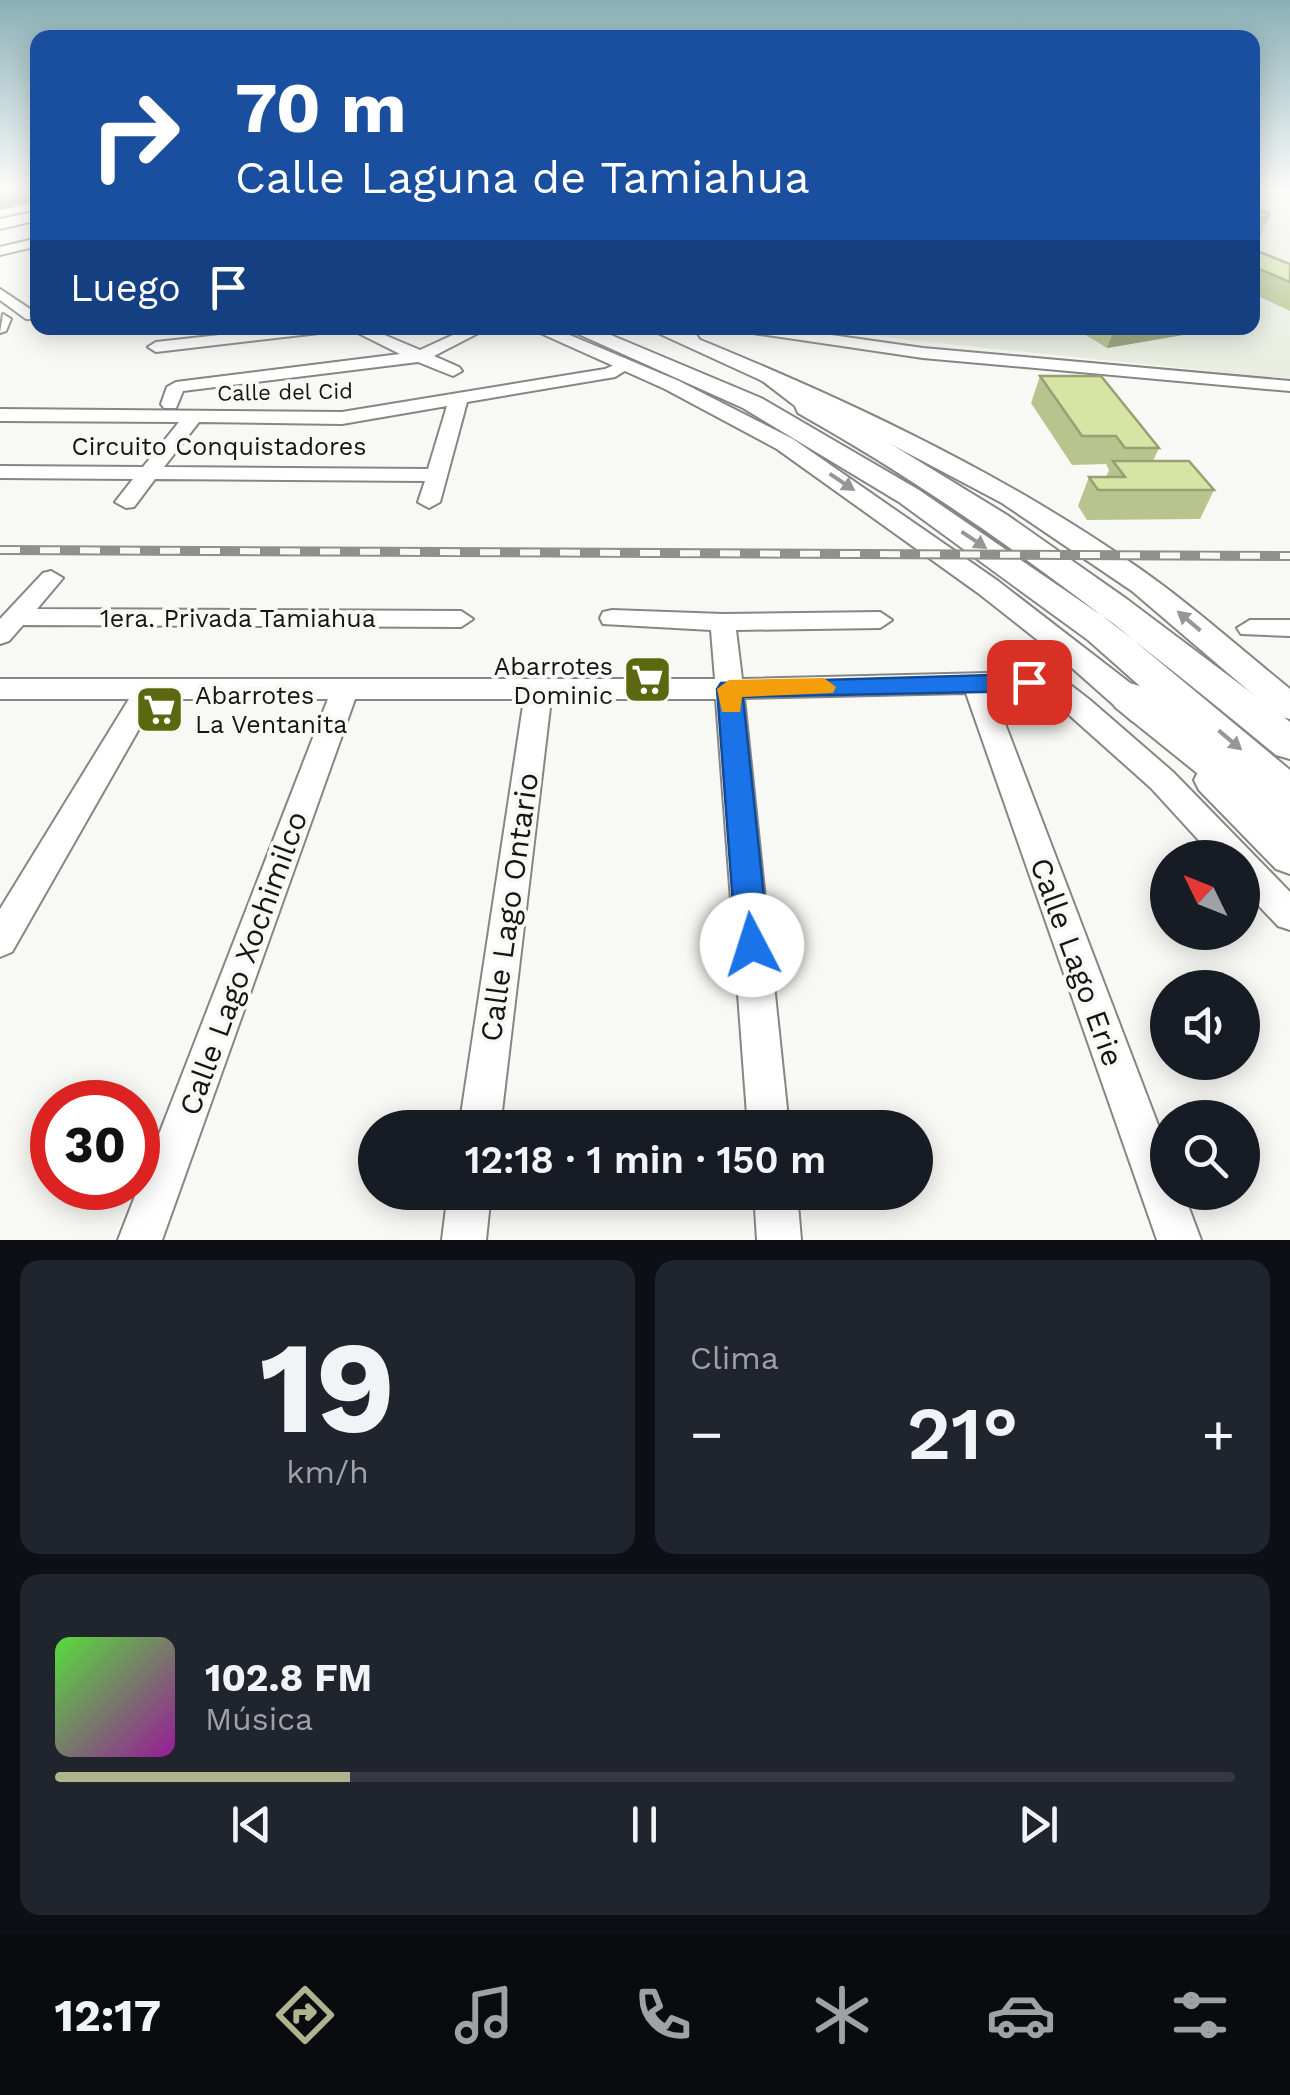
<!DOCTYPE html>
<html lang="es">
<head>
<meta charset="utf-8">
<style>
	:root { --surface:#171b24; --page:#20242c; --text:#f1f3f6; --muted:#9ea1a6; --line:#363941; --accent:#aeb48e }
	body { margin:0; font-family:"Work Sans",sans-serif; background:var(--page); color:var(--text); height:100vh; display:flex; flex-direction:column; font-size:38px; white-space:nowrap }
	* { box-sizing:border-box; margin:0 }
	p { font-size:32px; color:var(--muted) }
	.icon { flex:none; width:55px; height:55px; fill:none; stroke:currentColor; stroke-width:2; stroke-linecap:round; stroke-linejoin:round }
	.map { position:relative; height:1240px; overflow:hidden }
	.details { display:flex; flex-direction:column; gap:20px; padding:20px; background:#0d0f14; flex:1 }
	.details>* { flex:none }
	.hud { position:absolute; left:30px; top:30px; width:1230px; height:305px; border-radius:20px; box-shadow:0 5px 25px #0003; background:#1a4fa0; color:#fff; overflow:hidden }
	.needle { width:65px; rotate:313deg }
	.controls { position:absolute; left:1150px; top:840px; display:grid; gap:20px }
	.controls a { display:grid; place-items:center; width:110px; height:110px; border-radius:50%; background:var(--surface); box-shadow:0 5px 25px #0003; font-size:50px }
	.speed { position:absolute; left:30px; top:1080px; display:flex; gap:20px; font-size:50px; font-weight:700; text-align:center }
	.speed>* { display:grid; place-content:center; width:130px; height:130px; border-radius:50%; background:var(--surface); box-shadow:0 5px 25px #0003; line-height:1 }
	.speed .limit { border:15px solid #d22; background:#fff; color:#111 }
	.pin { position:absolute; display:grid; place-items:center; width:85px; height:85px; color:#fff; margin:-42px; border-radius:20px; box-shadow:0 5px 15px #0006 }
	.me { position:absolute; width:110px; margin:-55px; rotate:355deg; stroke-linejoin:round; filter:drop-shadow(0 0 8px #0008) }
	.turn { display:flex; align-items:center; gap:35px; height:210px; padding:0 40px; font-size:45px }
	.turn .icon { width:130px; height:130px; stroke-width:2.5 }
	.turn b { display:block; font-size:70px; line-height:85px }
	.then { display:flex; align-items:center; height:95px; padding:0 40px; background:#0003; gap:20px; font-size:38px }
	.big { font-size:75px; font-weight:600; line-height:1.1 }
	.details .tile { flex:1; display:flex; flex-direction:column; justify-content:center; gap:15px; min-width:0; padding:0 35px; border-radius:20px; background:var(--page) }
	.details .dial { align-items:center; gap:0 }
	.dial b { font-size:130px; line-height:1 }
	.song { display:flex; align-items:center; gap:30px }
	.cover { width:120px; height:120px; border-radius:15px; background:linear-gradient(135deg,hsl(110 70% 55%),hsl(300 70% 35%)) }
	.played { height:10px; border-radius:5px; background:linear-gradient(90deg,var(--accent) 25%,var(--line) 25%) }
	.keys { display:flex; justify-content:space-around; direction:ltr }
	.heat { display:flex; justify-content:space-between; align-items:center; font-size:55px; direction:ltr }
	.details .tiles { flex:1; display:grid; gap:20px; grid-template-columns:1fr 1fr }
	.tile:last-child { grid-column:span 2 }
	.trip { position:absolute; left:358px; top:1110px; width:575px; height:100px; border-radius:50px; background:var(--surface); box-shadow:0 5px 25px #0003; font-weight:600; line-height:100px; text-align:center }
	.dock { display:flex; height:160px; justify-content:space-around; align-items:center; background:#090b0e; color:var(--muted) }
	.dock .icon { width:70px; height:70px }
	.dock .current { color:var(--accent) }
	.dock b { font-size:45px; color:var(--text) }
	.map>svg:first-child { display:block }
	.built { fill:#eaeee1 }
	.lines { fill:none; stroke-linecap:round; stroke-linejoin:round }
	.minor-casing { stroke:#858782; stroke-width:4 }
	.major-casing { stroke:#858782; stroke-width:4 }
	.highway-casing { stroke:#858782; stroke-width:4 }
	.minor { fill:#fff; fill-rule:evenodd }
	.major { fill:#fff; fill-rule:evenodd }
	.highway { fill:#fff; fill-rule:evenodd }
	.rail-casing { stroke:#8f908c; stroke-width:10 }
	.rail { stroke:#f8f9f4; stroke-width:6; stroke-dasharray:20; stroke-linecap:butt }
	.wall { fill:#b8c48d }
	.shaded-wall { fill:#96a073 }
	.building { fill:#d6e4a4; stroke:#96a073; stroke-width:2.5 }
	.oneway { fill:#969695 }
	.route { fill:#1a73e8; stroke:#114b97; stroke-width:2.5 }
	.slow { fill:#f59e0b }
	.labels { text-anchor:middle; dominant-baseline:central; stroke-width:8; stroke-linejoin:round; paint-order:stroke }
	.far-street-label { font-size:22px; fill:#151513; stroke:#f8f9f4 }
	.street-label { font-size:25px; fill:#151513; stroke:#f8f9f4 }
	.poi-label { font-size:25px; fill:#151513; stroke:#f8f9f4; text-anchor:end }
	.near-street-label { font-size:30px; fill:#151513; stroke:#f8f9f4 }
</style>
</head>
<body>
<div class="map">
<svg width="1290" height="1240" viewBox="0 0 1290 1240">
	<rect width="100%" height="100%" fill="#f8f9f4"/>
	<!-- built -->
	<path class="built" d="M1290 190V379L899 339 818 328H1252L1253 194Z"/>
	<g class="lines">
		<defs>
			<path id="minor" d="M38 238V246L0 255V247Z
				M0 289 36 313V319H26L0 300Z
				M3 314 11 319 6 331 0 333Z
				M282 328H327L319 333 156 352 148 347 156 342Z
				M348 328H368L420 350 468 328H488L434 356 459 367 462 371 453 376 418 362 183 391 176 408H164L161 404 167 387 176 382 400 354Z
				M684 328H701L696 334 701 342 699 345H687L679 334Z
				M745 328H782L923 348 1290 381V391L923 358 753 333Z
				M626 360 634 365 615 377 467 402 440 502 429 508 418 502 425 481 155 479 134 507 126 508 115 502 133 479 0 478V466L143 467 179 422 0 421V409L342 412 605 369ZM447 406 428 469 164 467 199 422 342 424Z
				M51 571 63 578 37 609 461 611 473 619 461 627 23 625 9 641 0 644V619L43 573Z
				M612 610 723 614 880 612 892 620 880 628 736 630 742 679 1029 672 1068 683 1090 700 1173 772 1290 892V930L1278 926 1242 888V858H1215L1151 788 1049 697 1029 692H993L1168 1151V1192H1183L1201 1240H1157L966 693 744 698 789 1128H748L716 699H551L500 1128H459L524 699H355L162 1240H118L328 699H156L12 952 0 957V909L129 699H0V679H715L711 630 603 624 600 618 603 612Z
				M1250 620H1290V636L1241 634 1237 628Z
				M448 1192H491L486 1240H442Z
				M754 1192H797L801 1240H757Z"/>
			<path id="major" d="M38 211V220L0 229V219Z
				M529 328H553L679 381 793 439 998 581 1156 703 1161 712 1156 721 1144 724 1132 721 1063 660 978 593 777 449 665 389Z
				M647 328H671C830 392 988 464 1130 562 1186 600 1237 646 1290 689V719L1278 716 1132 591 1002 503 828 411Z
				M1212 766 1225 770 1290 832V874L1276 869 1199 790 1194 780 1199 770Z"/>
			<path id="highway" d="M565 328H594L761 398 919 490 1114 624 1290 770V840L1274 835 1115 707 1110 697 1115 687 1129 683 1140 686 1088 640 899 502 743 408Z
				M768 369 1007 515 1128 600 1290 722V759L1276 755C1124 629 971 510 798 413L795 406 756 376Z"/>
		</defs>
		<!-- minor casing -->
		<use href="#minor" class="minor-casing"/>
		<!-- major casing -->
		<use href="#major" class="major-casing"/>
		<!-- highway casing -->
		<use href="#highway" class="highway-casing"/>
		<!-- minor -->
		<use href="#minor" class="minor"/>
		<!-- major -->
		<use href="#major" class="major"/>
		<!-- highway -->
		<use href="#highway" class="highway"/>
		<defs>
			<path id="rail" d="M0 550 1290 556"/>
		</defs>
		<!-- rail casing -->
		<use href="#rail" class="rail-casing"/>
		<!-- rail -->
		<use href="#rail" class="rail"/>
	</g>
	<!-- wall -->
	<path class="wall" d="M1252 209 1268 218 1259 239H1252Z
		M1252 249 1290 264V311L1252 293Z
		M1086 328H1207L1206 331 1107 348 1084 334Z
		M1040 376 1159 448 1153 461 1214 490 1200 519 1087 520 1078 506 1089 477H1106L1109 470 1106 464 1072 465 1031 403Z"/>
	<!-- shaded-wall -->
	<path class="shaded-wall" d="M0 188H38V202L0 210Z
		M1115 328H1207L1206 331 1107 348Z"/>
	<!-- building -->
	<path class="building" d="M1252 209 1269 213 1268 218H1252Z
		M1252 249 1290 264V282L1252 266Z
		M1040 376H1101L1159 448H1125L1116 436H1082Z
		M1113 461H1189L1214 490H1098L1089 477H1125Z"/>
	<!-- one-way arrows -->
	<defs><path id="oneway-solid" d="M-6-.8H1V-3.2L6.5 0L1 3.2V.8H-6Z" transform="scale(2.5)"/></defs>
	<g class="oneway">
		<use href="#oneway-solid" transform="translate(842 482) rotate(34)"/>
		<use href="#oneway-solid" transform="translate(974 540) rotate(34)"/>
		<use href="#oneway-solid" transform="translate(1189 621) rotate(-140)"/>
		<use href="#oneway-solid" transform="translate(1230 740) rotate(40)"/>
	</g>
	<!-- sky -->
	<linearGradient id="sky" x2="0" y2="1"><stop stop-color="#89b0b6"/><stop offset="0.52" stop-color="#fcfcfa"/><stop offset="1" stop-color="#fcfcfa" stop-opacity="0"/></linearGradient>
	<rect width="1290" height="362" fill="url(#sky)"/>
	<!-- route -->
	<path class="route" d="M1029 674 1041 682 1029 691 743 697 769 945 764 955 752 960 741 955 736 945 717 689 721 683Z"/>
	<!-- slow -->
	<path class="slow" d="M824 678 836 687 833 693 742 697 740 712H722L717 689 729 680Z"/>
	<!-- icons -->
	<defs>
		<symbol id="supermarket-square" viewBox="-11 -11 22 22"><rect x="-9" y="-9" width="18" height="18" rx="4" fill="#5b680f" stroke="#f8f9f4"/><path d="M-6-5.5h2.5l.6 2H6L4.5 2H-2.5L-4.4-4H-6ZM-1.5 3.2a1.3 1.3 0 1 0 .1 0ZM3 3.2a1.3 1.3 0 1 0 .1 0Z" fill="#fff"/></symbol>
	</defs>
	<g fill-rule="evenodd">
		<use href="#supermarket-square" x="620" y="652" width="55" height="55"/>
		<use href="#supermarket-square" x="132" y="682" width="55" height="55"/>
	</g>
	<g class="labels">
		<!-- far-street labels -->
		<g class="far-street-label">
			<text transform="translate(285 392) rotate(-1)">Calle del Cid</text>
		</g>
		<!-- street labels -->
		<g class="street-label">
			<text x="219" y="446">Circuito Conquistadores</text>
			<text x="238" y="618">1era. Privada Tamiahua</text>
		</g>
		<!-- poi labels -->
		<g class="poi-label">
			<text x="613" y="666">Abarrotes<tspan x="613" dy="29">Dominic</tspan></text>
			<text x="195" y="695" text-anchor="start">Abarrotes<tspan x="195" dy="29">La Ventanita</tspan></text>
		</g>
		<!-- near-street labels -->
		<g class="near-street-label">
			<text transform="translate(509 907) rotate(-82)">Calle Lago Ontario</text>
			<text transform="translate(1077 962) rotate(70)">Calle Lago Erie</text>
			<text transform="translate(243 963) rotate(-70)">Calle Lago Xochimilco</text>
		</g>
	</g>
</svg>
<div class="controls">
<a><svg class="needle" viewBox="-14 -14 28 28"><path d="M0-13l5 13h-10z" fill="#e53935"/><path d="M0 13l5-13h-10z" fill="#9ea1a6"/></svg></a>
<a><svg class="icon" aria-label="sound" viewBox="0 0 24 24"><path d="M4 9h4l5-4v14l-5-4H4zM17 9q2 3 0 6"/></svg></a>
<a><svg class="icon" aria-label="search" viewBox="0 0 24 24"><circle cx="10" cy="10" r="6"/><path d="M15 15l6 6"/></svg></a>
</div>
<div class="speed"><div class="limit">30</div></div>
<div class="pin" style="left:1029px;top:682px;background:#d93025"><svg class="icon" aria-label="arrive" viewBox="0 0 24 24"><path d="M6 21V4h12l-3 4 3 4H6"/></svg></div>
<svg class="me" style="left:752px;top:945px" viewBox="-20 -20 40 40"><circle r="19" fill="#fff"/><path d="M0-13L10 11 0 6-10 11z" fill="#1a73e8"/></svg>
<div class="trip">12:18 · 1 min · 150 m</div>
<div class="hud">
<div class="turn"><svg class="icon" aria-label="right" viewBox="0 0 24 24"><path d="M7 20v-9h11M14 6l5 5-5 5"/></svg><div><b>70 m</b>Calle Laguna de Tamiahua</div></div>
<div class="then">Luego<svg class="icon" aria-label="arrive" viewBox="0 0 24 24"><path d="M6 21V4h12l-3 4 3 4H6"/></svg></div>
</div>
</div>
<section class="details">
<div class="tiles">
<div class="tile dial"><b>19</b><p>km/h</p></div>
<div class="tile"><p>Clima</p>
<div class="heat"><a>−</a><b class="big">21°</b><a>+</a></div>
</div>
<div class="tile">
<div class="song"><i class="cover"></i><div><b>102.8 FM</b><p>Música</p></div></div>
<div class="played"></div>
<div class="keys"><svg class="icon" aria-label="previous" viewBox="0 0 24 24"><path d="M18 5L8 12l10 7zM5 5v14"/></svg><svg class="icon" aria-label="pause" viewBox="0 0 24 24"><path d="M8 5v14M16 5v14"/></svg><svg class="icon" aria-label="next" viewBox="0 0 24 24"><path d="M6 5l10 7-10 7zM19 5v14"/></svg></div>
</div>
</div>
</section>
<nav class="dock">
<b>12:17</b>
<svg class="icon current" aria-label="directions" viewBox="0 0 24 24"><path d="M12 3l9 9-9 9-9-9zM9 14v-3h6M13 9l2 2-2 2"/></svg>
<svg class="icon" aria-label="music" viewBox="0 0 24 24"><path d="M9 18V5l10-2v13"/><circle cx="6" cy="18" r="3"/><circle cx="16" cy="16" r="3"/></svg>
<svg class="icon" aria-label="phone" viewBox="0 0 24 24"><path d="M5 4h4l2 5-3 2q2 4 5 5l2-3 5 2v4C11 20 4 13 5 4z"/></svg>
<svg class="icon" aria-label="climate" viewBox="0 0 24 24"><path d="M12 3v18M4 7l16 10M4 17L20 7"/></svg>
<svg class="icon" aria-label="car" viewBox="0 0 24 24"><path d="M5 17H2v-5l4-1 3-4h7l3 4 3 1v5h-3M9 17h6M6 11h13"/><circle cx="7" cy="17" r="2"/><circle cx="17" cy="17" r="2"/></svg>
<svg class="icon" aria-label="filters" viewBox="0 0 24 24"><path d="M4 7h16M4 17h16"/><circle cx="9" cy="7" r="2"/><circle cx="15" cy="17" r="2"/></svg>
</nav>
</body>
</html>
